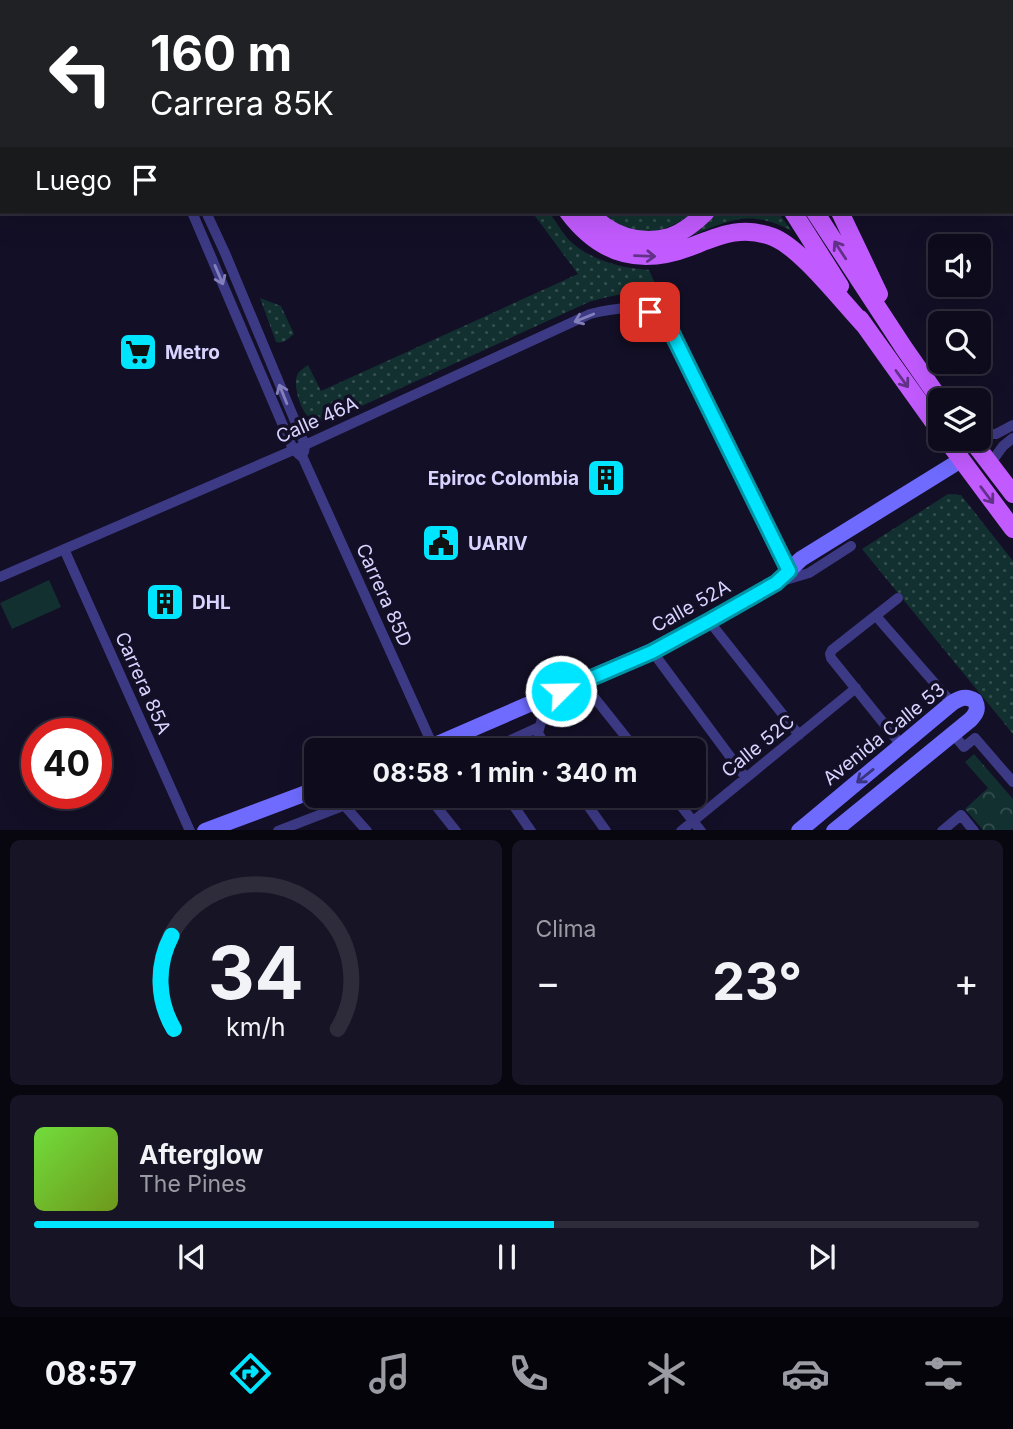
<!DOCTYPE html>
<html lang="es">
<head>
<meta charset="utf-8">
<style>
	:root { --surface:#0e0b1c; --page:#171425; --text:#f1f3f6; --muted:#9b9ba3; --line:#2e2b3b; --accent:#00e5ff }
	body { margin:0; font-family:Inter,sans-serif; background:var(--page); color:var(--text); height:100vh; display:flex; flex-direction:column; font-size:26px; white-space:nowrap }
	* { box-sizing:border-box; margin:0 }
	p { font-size:23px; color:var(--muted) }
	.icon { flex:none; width:38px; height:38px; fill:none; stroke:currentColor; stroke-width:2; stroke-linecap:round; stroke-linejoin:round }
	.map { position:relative; height:830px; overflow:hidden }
	.details { display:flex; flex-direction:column; gap:10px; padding:10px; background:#08060f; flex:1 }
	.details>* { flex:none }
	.hud { position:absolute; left:0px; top:0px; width:1013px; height:214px; box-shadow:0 7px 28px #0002,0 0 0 2px var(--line); background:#202124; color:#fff; overflow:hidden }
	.tools { position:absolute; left:928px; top:234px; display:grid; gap:14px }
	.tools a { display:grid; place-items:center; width:63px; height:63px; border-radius:10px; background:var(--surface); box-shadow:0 7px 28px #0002,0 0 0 2px var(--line); font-size:35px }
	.speed { position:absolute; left:21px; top:718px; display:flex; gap:14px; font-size:35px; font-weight:700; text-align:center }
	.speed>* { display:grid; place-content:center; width:91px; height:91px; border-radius:50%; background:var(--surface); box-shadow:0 7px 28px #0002,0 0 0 2px var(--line); line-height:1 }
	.speed .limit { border:10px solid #d22; background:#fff; color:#111 }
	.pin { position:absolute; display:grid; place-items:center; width:60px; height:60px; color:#fff; margin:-30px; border-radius:14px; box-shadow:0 4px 10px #0006 }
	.me { position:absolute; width:77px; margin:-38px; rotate:67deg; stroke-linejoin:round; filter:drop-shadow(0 0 5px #0008) }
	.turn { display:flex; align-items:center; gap:24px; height:147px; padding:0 35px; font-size:32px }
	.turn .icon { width:91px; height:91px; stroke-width:2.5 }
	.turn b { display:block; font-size:49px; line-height:60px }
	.then { display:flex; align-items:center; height:66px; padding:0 35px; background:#0003; gap:14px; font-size:26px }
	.big { font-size:52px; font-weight:700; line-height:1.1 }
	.details .tile { flex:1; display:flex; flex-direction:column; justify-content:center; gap:10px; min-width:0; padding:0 24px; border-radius:10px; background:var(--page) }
	.details .dial { align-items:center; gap:0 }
	.dial svg { height:182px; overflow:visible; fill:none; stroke:var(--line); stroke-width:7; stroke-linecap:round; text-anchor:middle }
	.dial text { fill:var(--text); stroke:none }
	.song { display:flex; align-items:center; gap:21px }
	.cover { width:84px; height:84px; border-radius:10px; background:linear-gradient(135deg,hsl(100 70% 55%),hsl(80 70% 35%)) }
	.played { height:7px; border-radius:4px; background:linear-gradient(90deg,var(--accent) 55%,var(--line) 55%) }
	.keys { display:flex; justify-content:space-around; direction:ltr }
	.heat { display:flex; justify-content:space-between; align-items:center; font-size:38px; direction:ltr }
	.details .tiles { flex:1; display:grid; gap:10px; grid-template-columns:1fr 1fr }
	.tile:last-child { grid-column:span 2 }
	.trip { position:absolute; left:304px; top:738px; width:402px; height:70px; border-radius:10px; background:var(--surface); box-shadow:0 7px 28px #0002,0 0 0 2px var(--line); font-weight:700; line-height:70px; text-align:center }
	.tabs { display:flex; height:112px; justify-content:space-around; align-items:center; background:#06040b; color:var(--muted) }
	.tabs .icon { width:49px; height:49px }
	.tabs .on { color:var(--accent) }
	.tabs b { font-size:32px; color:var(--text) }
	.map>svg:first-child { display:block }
	.grass { fill:url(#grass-dots) }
	.forest { fill:url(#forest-crowns) }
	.pitch { fill:#12302f }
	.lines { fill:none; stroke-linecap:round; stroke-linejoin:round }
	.street { stroke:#3d3a85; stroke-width:10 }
	.secondary { stroke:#6f6bff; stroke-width:16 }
	.primary { stroke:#c25bff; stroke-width:18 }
	.oneway { stroke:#623188 }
	.oneway2 { stroke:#837fbc }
	.oneway3 { stroke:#38347d }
	.route-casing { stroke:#0095a6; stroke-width:18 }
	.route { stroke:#00e5ff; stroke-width:12 }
	.labels { text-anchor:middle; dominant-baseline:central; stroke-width:7; stroke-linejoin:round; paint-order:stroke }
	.poi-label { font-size:19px; font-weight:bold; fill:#d9d4ff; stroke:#130f26; text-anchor:start }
	.street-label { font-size:19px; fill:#d9d4ff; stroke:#130f26 }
</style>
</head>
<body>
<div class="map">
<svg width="1013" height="831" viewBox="0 0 1013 831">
	<defs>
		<pattern id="grass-dots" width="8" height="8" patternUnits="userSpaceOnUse" patternTransform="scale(1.75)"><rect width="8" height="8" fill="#12302f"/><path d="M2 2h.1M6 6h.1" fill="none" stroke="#344d4e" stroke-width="1.8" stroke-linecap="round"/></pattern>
		<pattern id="forest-crowns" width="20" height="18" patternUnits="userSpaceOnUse" patternTransform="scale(1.75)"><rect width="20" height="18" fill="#12302f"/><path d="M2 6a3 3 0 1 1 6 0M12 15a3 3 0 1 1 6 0" fill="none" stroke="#344d4e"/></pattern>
	</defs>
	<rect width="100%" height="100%" fill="#130f26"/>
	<!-- grass -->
	<path class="grass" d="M532 212H549C555 220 561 231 568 239 589 260 620 268 649 270L661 297C636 289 613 295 589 302L331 420C324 421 316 423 310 418 300 411 291 381 299 372 302 369 305 367 308 365L321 391 578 274Z
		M594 212H694C675 227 647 239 622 230 612 227 602 218 594 212Z
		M717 212H778L792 231C749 210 735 218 693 235L713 218Z
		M260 298 281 306 294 334C288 339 284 344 276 342Z
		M948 494 961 495 1013 561V734L862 549Z"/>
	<!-- forest -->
	<path class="forest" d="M974 754 1013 799V830H983L965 809 988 788 965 762Z"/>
	<!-- pitch -->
	<path class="pitch" d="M49 580 61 607 12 629 0 603Z"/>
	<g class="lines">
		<!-- street -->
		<path class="street" d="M192 212 293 449 303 458 433 746
			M206 212 225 253 305 445 304 452
			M978 434H996L1013 425
			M990 464 1003 446 1013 438
			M64 549 190 831
			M0 577 305 445 590 314C615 308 648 302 667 323L788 571
			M782 581 809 573 851 546
			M898 598 832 650 830 654 831 658 902 746
			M876 616 952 703
			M709 621 799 735
			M652 651 746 778
			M582 682 637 751
			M540 700 543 715 538 733 549 751
			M462 734 474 751
			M953 734 964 747 975 738 1013 782
			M487 751 539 727
			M428 796 456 831
			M507 796 531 831
			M581 796 606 831
			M673 796 701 831
			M343 804 367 831
			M278 831 340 807 343 804 344 796
			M681 831 856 688
			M942 831 961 815 974 831"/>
		<!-- secondary -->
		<path class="secondary" d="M421 751 652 651 709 621 776 583 801 559 961 460
			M205 831 317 789
			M799 831 952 703C960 698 966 695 975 701 979 709 976 714 970 720L834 831"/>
		<!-- primary -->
		<path class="primary" d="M641 0 643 2
			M675 0 677 2
			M871 0 872 2
			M896 0 898 2
			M81 2 85 0
			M180 2 184 0
			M307 2 311 0
			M396 2 400 0
			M474 2 475 0
			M0 38 2 37
			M0 78 2 77
			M0 140 2 139
			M0 179 2 178
			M568 212C600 255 640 266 690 247 719 236 741 225 773 237 801 248 843 303 865 326
			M590 212C608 236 641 245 670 237 683 232 696 222 706 212
			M793 212 840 286
			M815 212 904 348 941 401
			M840 212 879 294
			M860 319 940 431
			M946 439 1013 529
			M971 439 1013 494"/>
	</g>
	<!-- one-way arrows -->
	<defs><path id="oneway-shaft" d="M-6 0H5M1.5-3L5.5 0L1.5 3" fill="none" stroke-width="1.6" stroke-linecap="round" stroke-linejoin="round" transform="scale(1.75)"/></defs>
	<g class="oneway">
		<use href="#oneway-shaft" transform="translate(840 250) rotate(-123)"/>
		<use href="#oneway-shaft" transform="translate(645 256) rotate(2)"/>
		<use href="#oneway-shaft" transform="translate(902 379) rotate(54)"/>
		<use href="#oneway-shaft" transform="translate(987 495) rotate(53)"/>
	</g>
	<g class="oneway2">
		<use href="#oneway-shaft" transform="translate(219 275) rotate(67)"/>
		<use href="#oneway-shaft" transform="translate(584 318) rotate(158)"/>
		<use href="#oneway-shaft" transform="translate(283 394) rotate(-112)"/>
	</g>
	<use class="oneway3" href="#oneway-shaft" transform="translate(865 776) rotate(141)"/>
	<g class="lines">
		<defs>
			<path id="route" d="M561 691 652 652 709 621 776 583 789 571 667 323 661 316 650 312"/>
		</defs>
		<!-- route casing -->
		<use href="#route" class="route-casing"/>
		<!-- route -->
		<use href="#route" class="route"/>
	</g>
	<!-- icons -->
	<defs>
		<symbol id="supermarket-square" viewBox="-11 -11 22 22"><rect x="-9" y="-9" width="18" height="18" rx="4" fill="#00e5ff" stroke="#130f26"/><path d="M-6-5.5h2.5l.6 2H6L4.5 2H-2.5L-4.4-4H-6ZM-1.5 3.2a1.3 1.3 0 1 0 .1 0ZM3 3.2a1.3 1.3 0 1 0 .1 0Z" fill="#111"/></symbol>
		<symbol id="building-square" viewBox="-11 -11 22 22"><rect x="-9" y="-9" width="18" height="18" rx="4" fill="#00e5ff" stroke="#130f26"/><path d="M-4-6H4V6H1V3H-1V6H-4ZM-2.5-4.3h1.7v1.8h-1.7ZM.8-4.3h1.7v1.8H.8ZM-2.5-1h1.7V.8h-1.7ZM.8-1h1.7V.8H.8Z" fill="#111"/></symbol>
		<symbol id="civic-square" viewBox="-11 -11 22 22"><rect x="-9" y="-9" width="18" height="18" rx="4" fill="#00e5ff" stroke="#130f26"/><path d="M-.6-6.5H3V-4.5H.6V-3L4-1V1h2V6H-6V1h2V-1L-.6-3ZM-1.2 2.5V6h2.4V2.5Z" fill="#111"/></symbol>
	</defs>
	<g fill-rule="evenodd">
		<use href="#supermarket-square" x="116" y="330" width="44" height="44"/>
		<use href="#building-square" x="584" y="456" width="44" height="44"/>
		<use href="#civic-square" x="419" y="521" width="44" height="44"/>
		<use href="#building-square" x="143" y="580" width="44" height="44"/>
	</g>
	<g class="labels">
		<!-- poi labels -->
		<g class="poi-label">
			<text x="165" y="352">Metro</text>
			<text x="579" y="478" text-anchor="end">Epiroc Colombia</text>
			<text x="468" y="543">UARIV</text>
			<text x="192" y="602">DHL</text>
		</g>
		<!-- street labels -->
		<g class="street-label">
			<text transform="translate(317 420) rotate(-24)">Calle 46A</text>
			<text transform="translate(384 595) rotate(66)">Carrera 85D</text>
			<text transform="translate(691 606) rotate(-29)">Calle 52A</text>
			<text transform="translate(143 683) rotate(66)">Carrera 85A</text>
			<text transform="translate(884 734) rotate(-39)">Avenida Calle 53</text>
			<text transform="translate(758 746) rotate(-39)">Calle 52C</text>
		</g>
	</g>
</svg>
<div class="tools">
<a><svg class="icon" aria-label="sound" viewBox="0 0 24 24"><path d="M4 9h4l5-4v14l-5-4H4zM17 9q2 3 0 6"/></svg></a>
<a><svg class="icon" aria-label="search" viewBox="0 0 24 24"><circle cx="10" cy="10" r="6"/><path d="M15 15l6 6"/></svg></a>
<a><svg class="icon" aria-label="layers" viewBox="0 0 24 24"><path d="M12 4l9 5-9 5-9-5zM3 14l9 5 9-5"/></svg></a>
</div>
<div class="speed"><div class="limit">40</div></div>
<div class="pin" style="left:650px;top:312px;background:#d93025"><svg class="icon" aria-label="arrive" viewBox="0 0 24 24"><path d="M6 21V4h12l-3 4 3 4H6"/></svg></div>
<svg class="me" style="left:561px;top:691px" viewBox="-20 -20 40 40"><circle r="17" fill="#00e5ff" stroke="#fff" stroke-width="3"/><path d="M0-11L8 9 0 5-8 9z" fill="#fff"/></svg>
<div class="trip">08:58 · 1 min · 340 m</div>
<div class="hud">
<div class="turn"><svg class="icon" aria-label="left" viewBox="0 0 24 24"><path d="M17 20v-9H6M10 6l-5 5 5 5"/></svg><div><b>160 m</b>Carrera 85K</div></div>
<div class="then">Luego<svg class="icon" aria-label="arrive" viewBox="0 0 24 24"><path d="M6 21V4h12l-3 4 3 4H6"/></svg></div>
</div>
</div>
<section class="details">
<div class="tiles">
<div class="tile dial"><svg viewBox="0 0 100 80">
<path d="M14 69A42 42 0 1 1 86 69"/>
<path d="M14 69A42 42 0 0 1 13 28" stroke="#00e5ff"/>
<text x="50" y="56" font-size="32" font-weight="700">34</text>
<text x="50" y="72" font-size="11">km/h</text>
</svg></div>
<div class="tile"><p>Clima</p>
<div class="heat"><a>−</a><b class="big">23°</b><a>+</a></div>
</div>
<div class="tile">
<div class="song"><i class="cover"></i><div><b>Afterglow</b><p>The Pines</p></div></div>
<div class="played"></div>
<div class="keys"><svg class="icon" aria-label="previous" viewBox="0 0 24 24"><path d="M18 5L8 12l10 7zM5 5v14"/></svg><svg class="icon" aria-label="pause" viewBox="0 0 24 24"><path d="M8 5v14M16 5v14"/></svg><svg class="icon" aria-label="next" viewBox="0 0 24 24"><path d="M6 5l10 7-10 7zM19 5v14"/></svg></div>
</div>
</div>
</section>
<nav class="tabs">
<b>08:57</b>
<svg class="icon on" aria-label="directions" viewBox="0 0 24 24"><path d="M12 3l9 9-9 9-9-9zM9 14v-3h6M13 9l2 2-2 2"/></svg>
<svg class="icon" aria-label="music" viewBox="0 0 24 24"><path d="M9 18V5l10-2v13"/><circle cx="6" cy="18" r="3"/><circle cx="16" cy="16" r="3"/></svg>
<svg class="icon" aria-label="phone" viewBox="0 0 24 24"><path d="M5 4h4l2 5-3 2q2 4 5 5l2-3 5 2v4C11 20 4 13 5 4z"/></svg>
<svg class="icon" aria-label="climate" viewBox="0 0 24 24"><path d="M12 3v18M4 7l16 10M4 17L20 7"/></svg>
<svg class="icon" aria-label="car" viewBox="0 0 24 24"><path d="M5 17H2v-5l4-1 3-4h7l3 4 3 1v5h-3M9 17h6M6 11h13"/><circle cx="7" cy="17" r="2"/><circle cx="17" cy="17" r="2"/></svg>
<svg class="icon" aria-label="filters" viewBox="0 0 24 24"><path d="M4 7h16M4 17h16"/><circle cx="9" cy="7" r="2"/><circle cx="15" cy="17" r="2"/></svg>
</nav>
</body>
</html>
